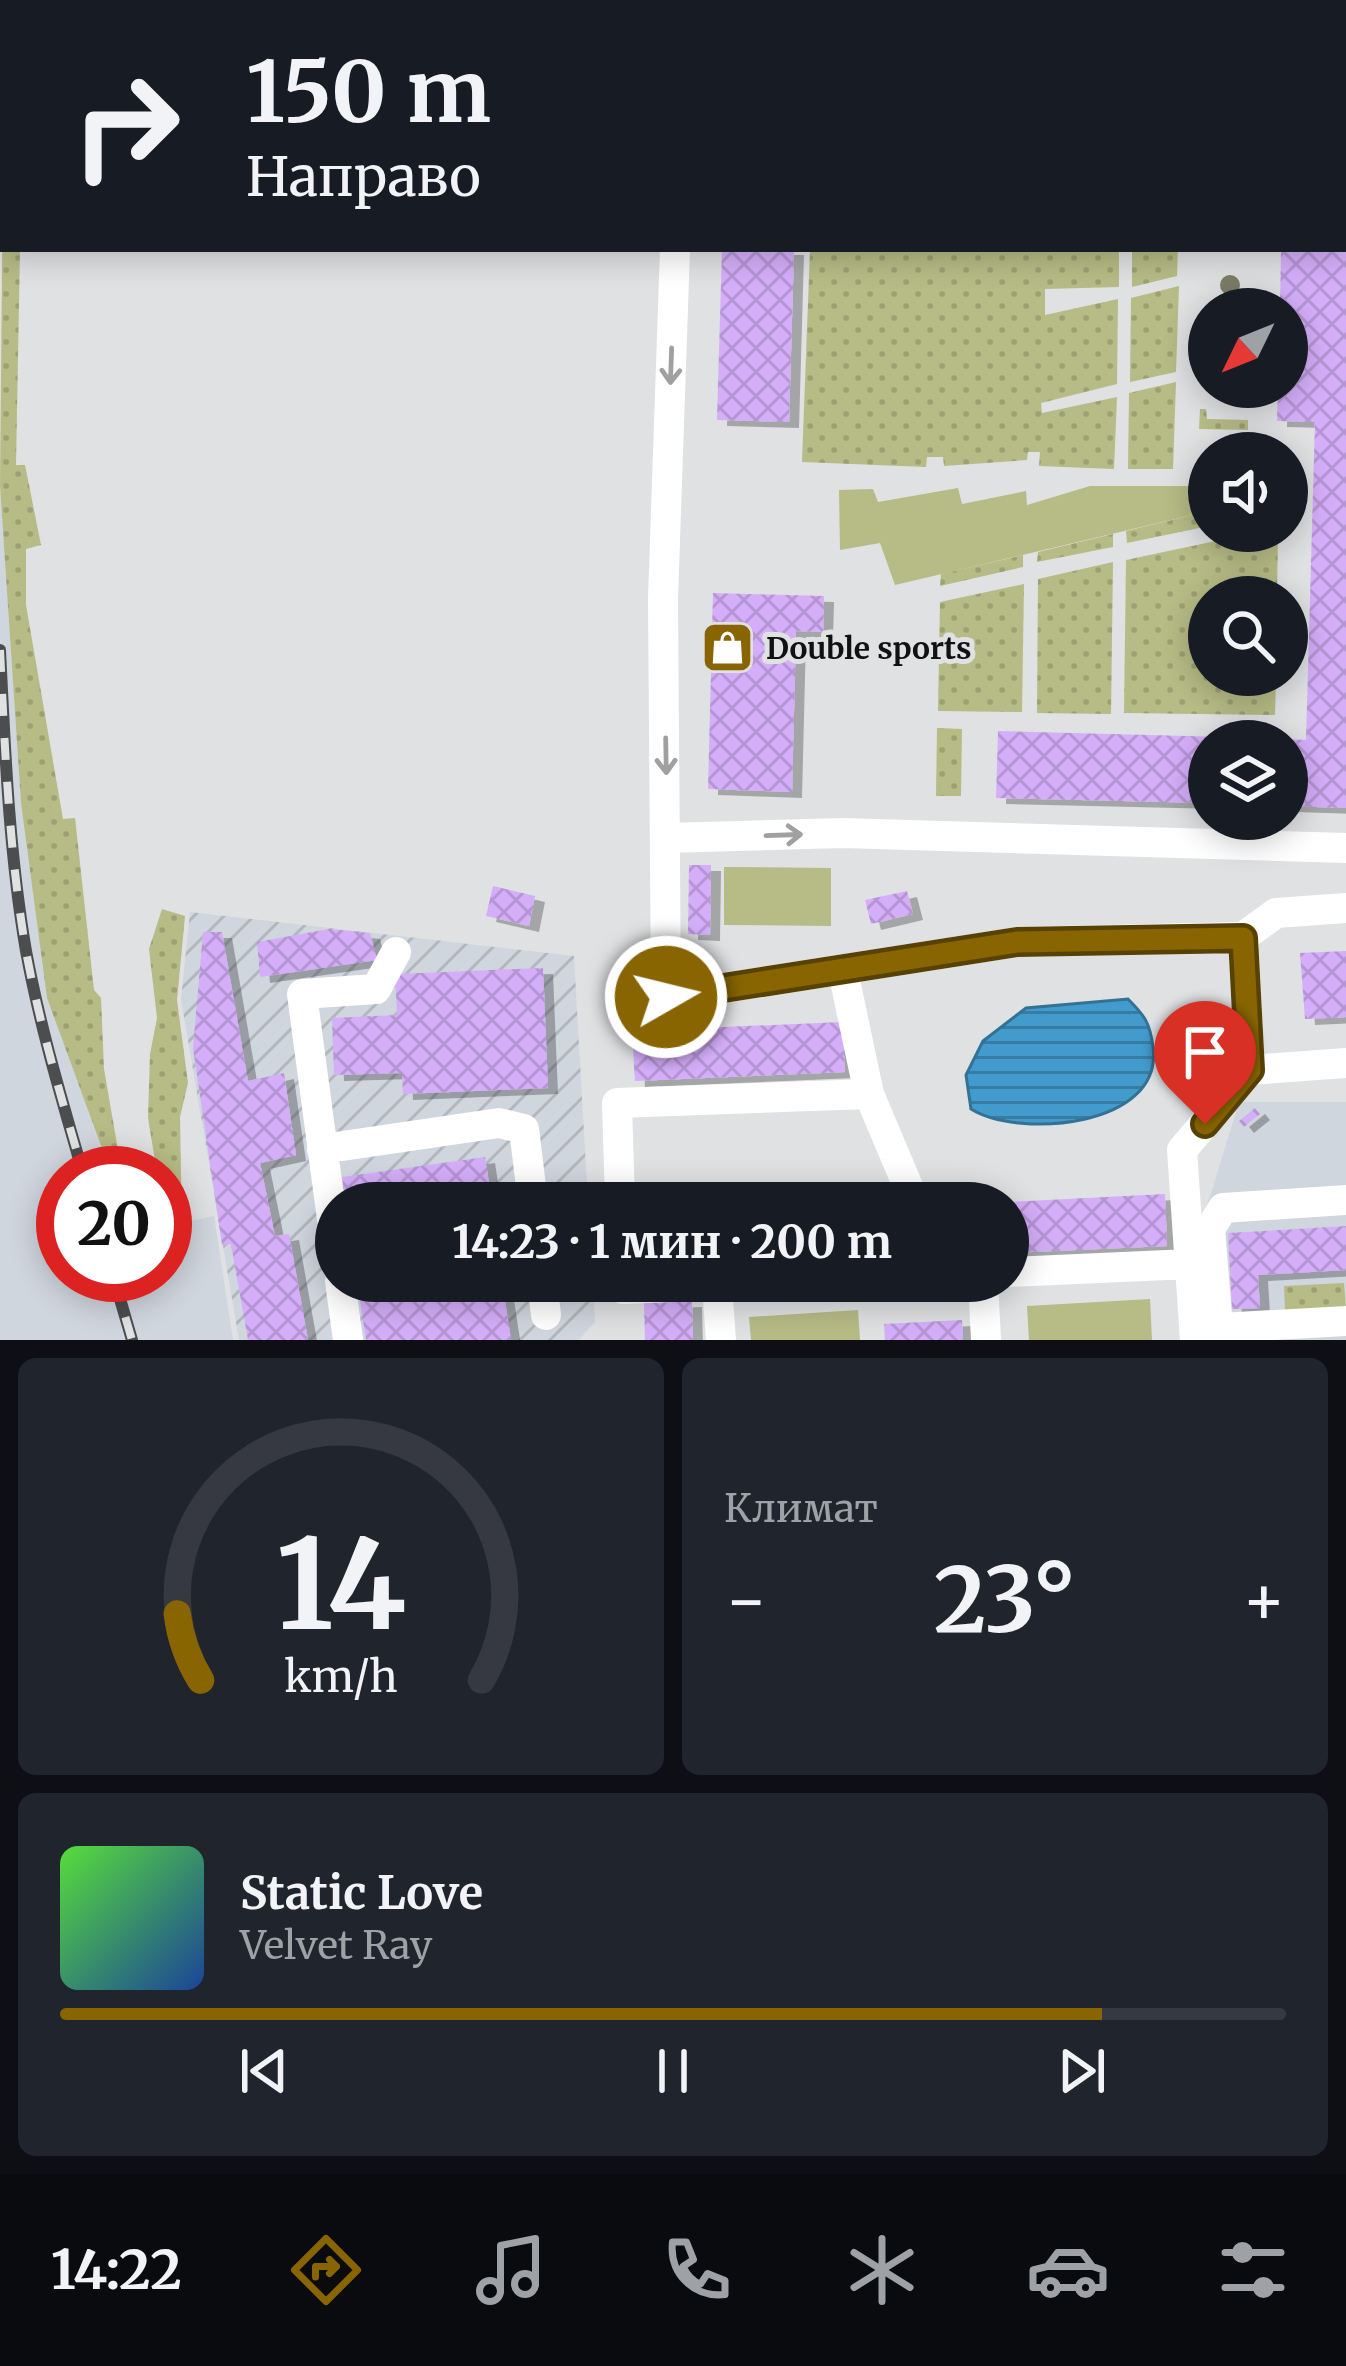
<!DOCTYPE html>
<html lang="ru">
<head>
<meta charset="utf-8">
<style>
	:root { --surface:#171b24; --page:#20242c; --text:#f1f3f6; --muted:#9ea1a6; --line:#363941; --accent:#886501 }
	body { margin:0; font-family:Merriweather,serif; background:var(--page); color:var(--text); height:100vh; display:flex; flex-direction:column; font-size:45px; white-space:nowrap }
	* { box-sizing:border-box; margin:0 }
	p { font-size:39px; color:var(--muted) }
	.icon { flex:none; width:66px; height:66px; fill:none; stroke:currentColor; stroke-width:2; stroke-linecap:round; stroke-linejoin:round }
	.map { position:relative; height:1340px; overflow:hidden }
	.panel { display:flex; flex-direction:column; gap:18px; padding:18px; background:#0d0f14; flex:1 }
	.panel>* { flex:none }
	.hud { position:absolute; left:0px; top:0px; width:1347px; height:252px; box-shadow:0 6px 30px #0003; background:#171b24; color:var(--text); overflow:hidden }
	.needle { width:78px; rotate:227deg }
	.buttons { position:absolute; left:1188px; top:288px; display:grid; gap:24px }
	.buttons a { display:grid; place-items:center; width:120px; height:120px; border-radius:50%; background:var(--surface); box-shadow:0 6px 30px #0003; font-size:60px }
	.speed { position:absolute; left:36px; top:1146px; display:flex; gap:24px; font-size:60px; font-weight:700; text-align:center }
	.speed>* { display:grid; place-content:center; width:156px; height:156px; border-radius:50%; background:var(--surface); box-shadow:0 6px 30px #0003; line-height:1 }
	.speed .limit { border:18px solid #d22; background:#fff; color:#111 }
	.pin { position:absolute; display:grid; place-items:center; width:102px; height:102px; color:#fff; margin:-123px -51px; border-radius:50% 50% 50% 0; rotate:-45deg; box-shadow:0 0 12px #0007 }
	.pin .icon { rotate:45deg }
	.me { position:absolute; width:132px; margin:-66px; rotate:82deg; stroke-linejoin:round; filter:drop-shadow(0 0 9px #0008) }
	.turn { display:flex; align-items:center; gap:42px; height:252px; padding:0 48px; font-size:54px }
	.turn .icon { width:156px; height:156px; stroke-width:2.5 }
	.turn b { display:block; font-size:84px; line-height:102px }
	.big { font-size:90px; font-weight:700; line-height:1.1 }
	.panel .tile { flex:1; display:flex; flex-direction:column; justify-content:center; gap:18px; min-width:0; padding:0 42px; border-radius:18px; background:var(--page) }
	.panel .dial { align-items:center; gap:0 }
	.dial svg { height:312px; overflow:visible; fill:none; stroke:var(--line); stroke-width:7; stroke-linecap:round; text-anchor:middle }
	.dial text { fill:var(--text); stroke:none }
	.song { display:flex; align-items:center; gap:36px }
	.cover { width:144px; height:144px; border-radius:18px; background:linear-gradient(135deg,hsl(110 70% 55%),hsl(220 70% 35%)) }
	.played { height:12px; border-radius:6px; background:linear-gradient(90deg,var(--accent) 85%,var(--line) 85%) }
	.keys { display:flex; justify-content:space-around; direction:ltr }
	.heat { display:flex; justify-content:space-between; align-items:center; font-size:66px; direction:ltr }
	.panel .tiles { flex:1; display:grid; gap:18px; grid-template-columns:1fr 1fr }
	.tile:last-child { grid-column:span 2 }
	.trip { position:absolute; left:315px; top:1182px; width:714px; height:120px; border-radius:60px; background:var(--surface); box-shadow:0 6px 30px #0003; font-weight:700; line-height:120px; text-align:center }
	.tab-bar { display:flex; height:192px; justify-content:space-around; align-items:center; background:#090b0e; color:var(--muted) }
	.tab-bar .icon { width:84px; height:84px }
	.tab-bar .on { color:var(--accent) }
	.tab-bar b { font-size:54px; color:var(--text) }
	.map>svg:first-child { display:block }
	.built { fill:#d0d6de }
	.industrial { fill:url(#industrial-furrows) }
	.grass { fill:url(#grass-dots) }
	.park { fill:#b7bb85 }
	.water { fill:url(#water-rules); stroke:#337294; stroke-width:3 }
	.building { fill:url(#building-cross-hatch); filter:url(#shadow) }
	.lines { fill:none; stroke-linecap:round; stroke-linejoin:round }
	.minor { stroke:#fff; stroke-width:30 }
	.rail-casing { stroke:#4c4d4e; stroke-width:12 }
	.rail { stroke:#e0e1e3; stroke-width:8; stroke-dasharray:22; stroke-linecap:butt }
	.tree { fill:#7d7e69 }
	.oneway { stroke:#a0a0a0 }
	.route-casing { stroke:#584201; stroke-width:30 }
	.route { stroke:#886501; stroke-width:21 }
	.labels { text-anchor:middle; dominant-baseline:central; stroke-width:10; stroke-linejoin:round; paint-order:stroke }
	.poi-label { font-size:30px; font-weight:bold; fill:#111112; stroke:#e0e1e3; text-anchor:start }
</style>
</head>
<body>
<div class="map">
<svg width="1346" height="1340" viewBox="0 0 1346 1340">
	<defs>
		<pattern id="industrial-furrows" width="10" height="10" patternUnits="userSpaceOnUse" patternTransform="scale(3)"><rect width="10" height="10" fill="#d0d6de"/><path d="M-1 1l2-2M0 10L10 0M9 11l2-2" fill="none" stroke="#b2b7bd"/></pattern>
		<pattern id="grass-dots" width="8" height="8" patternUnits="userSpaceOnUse" patternTransform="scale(3)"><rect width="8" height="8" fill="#b7bb85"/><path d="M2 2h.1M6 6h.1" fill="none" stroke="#9ca072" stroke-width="1.8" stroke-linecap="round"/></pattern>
		<pattern id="water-rules" width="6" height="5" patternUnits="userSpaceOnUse" patternTransform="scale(3)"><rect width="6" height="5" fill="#429bcc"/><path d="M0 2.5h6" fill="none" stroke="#367da4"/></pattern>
		<pattern id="building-cross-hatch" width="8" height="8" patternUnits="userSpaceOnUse" patternTransform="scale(3)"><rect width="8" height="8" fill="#d5aefa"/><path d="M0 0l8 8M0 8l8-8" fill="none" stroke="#b695d5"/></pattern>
		<filter id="shadow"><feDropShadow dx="10" dy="6" stdDeviation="0" flood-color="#0004"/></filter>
	</defs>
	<rect width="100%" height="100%" fill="#e0e1e3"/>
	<!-- built -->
	<path class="built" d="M0 0H8L3 3 0 250Z
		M0 486 21 802 47 998 111 1173H63V1275H165V1226L214 1216 233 1340H0Z
		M1239 1102H1346V1340H1202L1196 1242Z"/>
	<!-- industrial -->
	<path class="industrial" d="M190 912 574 956 588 1203H336V1281H593L595 1322 578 1340H239L181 999Z"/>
	<!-- grass -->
	<path class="grass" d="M3 159V249H20L16 465H25L41 545 26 549V605L63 819 75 818 94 990 101 998 104 1069 122 1173H111L47 998 21 803 0 486Z
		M810 249H1119V287L1045 289V315L1118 299 1117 384 1041 403 1042 413 1117 397 1114 469 1039 466 1040 452H1028L1027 460 944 466 943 457H927L926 467 802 462Z
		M1132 249H1178L1177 276 1132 287Z
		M1179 286 1176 372 1130 382 1131 298Z
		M1176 382 1173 469H1128L1129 393Z
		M1200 409H1206L1207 419 1248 420V430L1199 429Z
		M1209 511V526L1127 543 1126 531Z
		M1263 531H1278L1277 597H1209V675H1276L1275 715 1124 713 1126 560Z
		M1113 534V547L1037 562 1038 552Z
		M1023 555V567L940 586 941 574Z
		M1113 562 1111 714 1037 713 1038 579Z
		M1024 584 1022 712 938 711 940 602Z
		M937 728 962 729 961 796H936Z
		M162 909 185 916 177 1000 188 1083 180 1117 182 1228 177 1232 167 1223 165 1173H157L148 1118 150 1054 157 1018 149 949Z
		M1344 1283 1346 1309 1285 1312 1284 1286Z"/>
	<!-- park -->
	<path class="park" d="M1090 486H1209V511L895 585 880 543 840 550 839 490 873 489 878 502 958 488 962 504 1026 491 1027 505Z
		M724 867 831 868V926L724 925Z
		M1150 1299 1152 1340H1029L1027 1306Z
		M858 1310 860 1340H751L749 1317Z"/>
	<!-- water -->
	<path class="water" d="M1128 999C1145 1016 1150 1023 1153 1047 1164 1127 1019 1139 971 1109L966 1075 983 1041 1026 1008Z"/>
	<!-- building -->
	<path class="building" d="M722 249H794L789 422 717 420Z
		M1281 249H1346V808L1287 806V739L1306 740 1315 422 1277 421 1278 387H1287V309H1280Z
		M713 593 824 596 823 632 796 631 792 792 708 789Z
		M998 731 1226 737V741H1209V803L996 798Z
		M689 865H711L710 935 688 934Z
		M493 886 535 896 529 926 486 916Z
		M907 891 913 914 871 924 865 900Z
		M329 929 370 933 377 960 260 977 257 942Z
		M203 932H222L248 1081 284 1073 296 1155 260 1163 275 1236 289 1234 308 1340H248L231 1244 222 1245 193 1048Z
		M1346 951V1017L1305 1019 1300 953Z
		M543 968 548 1088 403 1094 402 1073 334 1075 332 1018 397 1015 395 974Z
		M842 1022 845 1072 635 1081 632 1031Z
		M1255 1108 1260 1114 1244 1127 1239 1121Z
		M485 1157 492 1203H346L342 1177Z
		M1165 1194 1167 1246 1008 1253V1202Z
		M1346 1226V1270L1258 1275 1260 1308 1232 1309 1228 1233Z
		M357 1281H502L511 1340H366Z
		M692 1301 693 1340H645L644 1303Z
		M962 1320 963 1340H885L884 1324Z"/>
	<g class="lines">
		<!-- minor -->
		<path class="minor" d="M1261 0 1268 3
			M384 2V0
			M146 3V0
			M682 3V0
			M1344 90 1346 91
			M675 249 663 599 666 997 1017 942 1243 937 1276 913 1346 908
			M667 838 843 833 1346 848
			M1243 937 1250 1070 1346 1063
			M843 971 869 1094 915 1203
			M322 1149 499 1123 524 1129 533 1203
			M620 1203 617 1103 869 1094
			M336 1249 302 994 376 989 396 952
			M1008 1272 1189 1264
			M340 1281 348 1340
			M542 1281 546 1315
			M622 1281 623 1289 816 1281
			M983 1281 986 1340
			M717 1286 721 1340
			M1218 1328 1210 1229 1223 1208 1346 1200
			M1202 1329 1346 1321
			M1195 1340 1182 1150 1250 1070"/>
		<defs>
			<path id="rail" d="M0 650C5 751 9 852 26 951 40 1027 62 1100 83 1173
				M113 1275 132 1340"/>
		</defs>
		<!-- rail casing -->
		<use href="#rail" class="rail-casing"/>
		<!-- rail -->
		<use href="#rail" class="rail"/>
	</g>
	<!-- trees -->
	<circle class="tree" cx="1230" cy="285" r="10"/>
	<!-- one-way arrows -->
	<defs><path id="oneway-shaft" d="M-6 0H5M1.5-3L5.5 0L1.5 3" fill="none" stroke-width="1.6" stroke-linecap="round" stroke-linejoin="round" transform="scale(3)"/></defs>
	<g class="oneway">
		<use href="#oneway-shaft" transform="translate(671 366) rotate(92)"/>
		<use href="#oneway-shaft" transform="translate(666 756) rotate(89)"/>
		<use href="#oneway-shaft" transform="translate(784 835) rotate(-2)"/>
	</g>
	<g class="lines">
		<defs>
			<path id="route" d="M666 997 1017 942 1243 938 1250 1070 1205 1124"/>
		</defs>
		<!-- route casing -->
		<use href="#route" class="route-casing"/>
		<!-- route -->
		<use href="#route" class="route"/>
	</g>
	<!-- icons -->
	<defs>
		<symbol id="shop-square" viewBox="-11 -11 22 22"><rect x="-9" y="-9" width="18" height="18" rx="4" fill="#886501" stroke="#e0e1e3"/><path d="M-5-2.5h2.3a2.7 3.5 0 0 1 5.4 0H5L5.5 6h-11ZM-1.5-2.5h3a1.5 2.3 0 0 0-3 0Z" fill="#fff"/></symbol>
	</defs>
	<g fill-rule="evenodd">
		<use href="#shop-square" x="698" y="618" width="59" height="59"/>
	</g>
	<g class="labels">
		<!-- poi labels -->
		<g class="poi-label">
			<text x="766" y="648">Double sports</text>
		</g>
	</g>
</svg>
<div class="buttons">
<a><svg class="needle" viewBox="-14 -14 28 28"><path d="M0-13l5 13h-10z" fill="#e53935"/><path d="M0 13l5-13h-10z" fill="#9ea1a6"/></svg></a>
<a><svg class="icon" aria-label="sound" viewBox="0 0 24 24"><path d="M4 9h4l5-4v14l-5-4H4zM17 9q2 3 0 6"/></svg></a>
<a><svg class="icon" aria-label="search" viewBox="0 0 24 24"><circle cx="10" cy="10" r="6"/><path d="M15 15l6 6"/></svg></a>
<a><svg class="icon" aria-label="layers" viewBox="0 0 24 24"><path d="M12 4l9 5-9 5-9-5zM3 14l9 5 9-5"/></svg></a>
</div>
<div class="speed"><div class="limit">20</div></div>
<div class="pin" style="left:1205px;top:1124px;background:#d93025"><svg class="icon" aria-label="arrive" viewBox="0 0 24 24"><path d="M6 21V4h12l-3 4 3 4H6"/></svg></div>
<svg class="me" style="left:666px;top:997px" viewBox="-20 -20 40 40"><circle r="17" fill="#886501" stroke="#fff" stroke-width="3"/><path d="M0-11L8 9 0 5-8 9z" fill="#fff"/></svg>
<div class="trip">14:23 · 1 мин · 200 m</div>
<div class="hud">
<div class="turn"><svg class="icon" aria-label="right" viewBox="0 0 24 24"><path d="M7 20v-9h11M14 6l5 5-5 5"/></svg><div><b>150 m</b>Направо</div></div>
</div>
</div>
<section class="panel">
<div class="tiles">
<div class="tile dial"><svg viewBox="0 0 100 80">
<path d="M14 69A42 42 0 1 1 86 69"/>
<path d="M14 69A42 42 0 0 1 8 52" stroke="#886501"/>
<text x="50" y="56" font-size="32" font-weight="700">14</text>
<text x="50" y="72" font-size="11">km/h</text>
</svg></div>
<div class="tile"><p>Климат</p>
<div class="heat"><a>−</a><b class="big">23°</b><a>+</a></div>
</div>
<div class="tile">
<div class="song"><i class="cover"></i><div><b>Static Love</b><p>Velvet Ray</p></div></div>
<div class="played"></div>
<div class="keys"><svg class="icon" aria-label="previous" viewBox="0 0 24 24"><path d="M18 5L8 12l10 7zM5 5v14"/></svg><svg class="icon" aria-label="pause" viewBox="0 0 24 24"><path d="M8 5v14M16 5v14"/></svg><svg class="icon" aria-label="next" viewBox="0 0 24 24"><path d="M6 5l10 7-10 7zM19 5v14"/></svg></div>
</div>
</div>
</section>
<nav class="tab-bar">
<b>14:22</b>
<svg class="icon on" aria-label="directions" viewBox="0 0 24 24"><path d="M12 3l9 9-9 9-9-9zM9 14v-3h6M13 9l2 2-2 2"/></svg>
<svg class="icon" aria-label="music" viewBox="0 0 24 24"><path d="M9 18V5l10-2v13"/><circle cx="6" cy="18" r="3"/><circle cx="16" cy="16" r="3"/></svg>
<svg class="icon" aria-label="phone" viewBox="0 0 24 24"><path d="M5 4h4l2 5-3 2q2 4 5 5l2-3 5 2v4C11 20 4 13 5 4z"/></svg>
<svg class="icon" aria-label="climate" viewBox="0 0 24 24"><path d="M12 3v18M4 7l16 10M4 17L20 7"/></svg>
<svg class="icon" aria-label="car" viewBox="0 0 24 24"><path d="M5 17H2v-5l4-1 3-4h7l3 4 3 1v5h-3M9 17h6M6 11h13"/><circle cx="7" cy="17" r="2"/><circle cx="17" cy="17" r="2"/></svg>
<svg class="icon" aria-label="filters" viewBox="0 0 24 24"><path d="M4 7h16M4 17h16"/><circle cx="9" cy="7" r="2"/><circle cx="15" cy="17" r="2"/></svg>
</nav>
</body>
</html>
